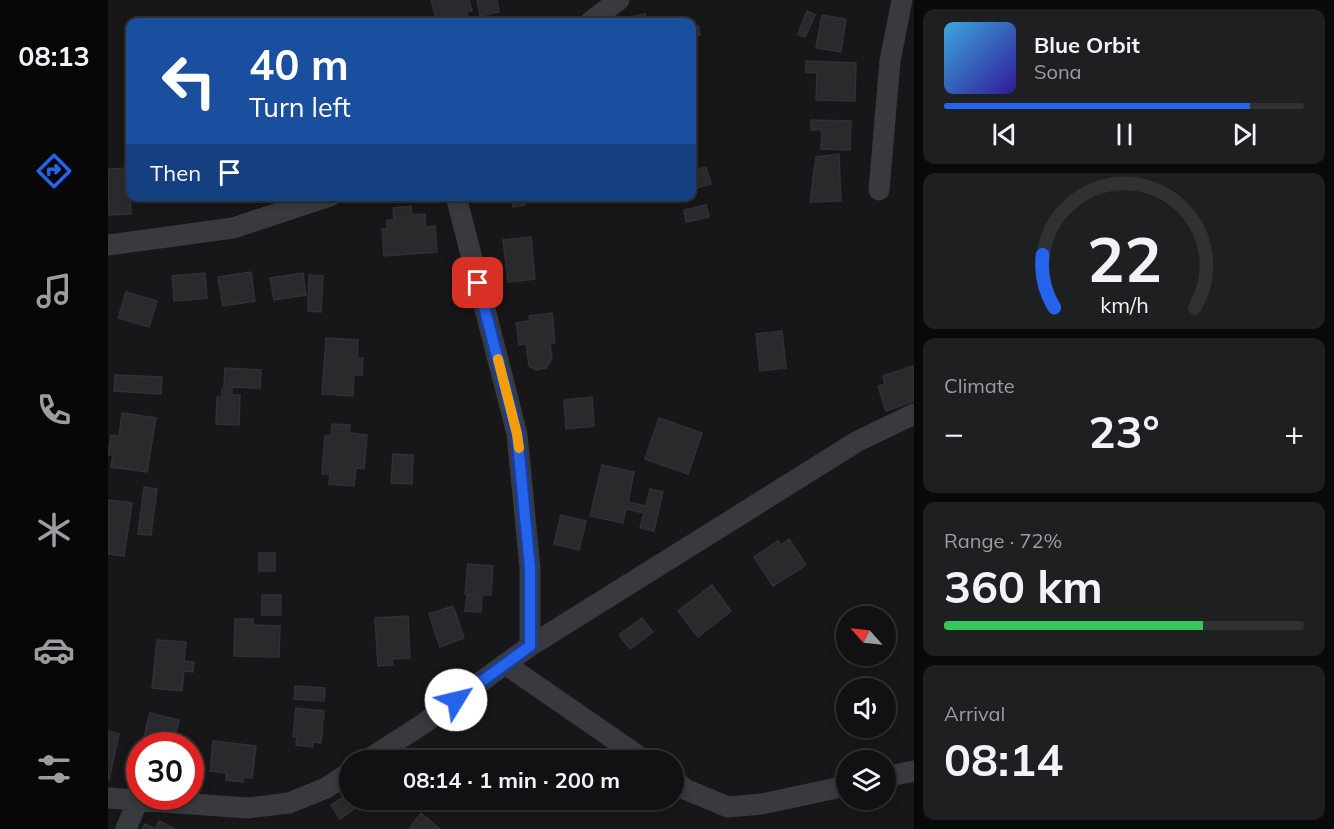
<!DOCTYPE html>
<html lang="en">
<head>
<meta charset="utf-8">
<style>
	:root { --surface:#111113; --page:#1e1f21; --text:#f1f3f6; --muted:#9c9da0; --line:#303133; --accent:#2563eb }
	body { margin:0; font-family:Mulish,sans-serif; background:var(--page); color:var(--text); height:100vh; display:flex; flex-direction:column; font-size:22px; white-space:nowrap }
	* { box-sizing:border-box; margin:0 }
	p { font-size:20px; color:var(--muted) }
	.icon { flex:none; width:33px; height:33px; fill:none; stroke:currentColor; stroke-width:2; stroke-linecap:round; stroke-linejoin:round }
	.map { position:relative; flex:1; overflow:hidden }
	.details { display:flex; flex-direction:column; gap:9px; padding:9px; background:#09090a; width:420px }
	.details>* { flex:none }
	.hud { position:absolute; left:18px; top:18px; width:570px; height:183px; border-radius:12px; box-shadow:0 3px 9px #0003,0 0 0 2px var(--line); background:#1a4fa0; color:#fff; overflow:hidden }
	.needle { width:39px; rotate:297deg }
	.tools { position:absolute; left:728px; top:606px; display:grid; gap:12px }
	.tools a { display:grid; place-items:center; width:60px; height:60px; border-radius:50%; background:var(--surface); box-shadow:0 3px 9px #0003,0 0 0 2px var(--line); font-size:30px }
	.speed { position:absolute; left:18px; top:732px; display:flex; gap:12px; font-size:30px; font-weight:700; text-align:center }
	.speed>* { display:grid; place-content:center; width:78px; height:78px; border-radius:50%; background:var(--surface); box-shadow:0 3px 9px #0003,0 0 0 2px var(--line); line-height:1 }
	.speed .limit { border:9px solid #d22; background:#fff; color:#111 }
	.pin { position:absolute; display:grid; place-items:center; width:51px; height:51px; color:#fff; margin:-26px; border-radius:12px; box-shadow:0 3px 9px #0006 }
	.me { position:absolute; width:66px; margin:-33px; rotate:54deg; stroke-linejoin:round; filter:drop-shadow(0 0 4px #0008) }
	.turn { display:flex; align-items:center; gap:21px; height:126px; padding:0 24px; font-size:27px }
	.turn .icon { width:78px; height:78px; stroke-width:2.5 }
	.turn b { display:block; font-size:42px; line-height:51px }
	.then { display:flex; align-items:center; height:57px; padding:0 24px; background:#0003; gap:12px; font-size:22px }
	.big { font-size:45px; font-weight:700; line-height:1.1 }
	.details .card { flex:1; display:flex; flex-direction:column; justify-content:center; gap:9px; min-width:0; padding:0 21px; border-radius:12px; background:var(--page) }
	.details .dial { align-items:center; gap:0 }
	.dial svg { height:156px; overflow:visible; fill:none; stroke:var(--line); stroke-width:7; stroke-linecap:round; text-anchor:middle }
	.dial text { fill:var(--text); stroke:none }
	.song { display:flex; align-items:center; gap:18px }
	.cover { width:72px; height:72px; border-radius:9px; background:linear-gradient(135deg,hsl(200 70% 55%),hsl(250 70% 35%)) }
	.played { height:6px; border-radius:3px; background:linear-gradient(90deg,var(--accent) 85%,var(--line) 85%) }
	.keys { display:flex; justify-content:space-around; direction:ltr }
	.heat { display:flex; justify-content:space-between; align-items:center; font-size:33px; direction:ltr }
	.charge { height:9px; border-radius:4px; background:linear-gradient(90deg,#34c759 72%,var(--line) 0) }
	.trip { position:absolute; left:231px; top:750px; width:345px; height:60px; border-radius:30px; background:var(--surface); box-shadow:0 3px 9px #0003,0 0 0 2px var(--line); font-weight:700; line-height:60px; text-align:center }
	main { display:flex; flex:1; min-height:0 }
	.tabs { display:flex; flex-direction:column; width:108px; justify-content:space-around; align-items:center; background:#070708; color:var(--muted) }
	.tabs .icon { width:42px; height:42px }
	.tabs .selected { color:var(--accent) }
	.tabs b { font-size:27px; color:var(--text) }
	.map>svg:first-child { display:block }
	.building { fill:#2a2a2d; stroke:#313135; stroke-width:1.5 }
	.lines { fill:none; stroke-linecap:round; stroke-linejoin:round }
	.minor { stroke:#383a3e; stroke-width:21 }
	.route-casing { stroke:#184099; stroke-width:15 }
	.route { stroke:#2563eb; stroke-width:10 }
	.slow { stroke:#f59e0b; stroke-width:10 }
</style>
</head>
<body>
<main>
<nav class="tabs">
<b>08:13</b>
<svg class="icon selected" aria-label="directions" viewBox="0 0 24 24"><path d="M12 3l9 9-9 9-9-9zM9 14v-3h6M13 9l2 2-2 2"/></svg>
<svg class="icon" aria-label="music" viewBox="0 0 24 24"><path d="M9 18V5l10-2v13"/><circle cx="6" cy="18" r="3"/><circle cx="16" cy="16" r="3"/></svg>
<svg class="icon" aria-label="phone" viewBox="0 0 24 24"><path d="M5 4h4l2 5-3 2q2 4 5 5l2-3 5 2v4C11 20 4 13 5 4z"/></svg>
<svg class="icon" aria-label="climate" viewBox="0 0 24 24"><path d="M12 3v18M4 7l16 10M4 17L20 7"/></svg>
<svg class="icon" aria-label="car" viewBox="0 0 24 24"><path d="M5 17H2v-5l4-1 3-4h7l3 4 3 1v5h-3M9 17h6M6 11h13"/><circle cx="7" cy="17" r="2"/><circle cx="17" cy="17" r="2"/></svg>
<svg class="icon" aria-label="filters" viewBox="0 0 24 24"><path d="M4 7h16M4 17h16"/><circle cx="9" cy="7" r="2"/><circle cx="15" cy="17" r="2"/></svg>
</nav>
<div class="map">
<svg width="806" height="829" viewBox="0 0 806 829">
	<rect width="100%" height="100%" fill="#171719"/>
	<!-- building -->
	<path class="building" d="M323 0H361L364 11 358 12 362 20 350 22 348 16 329 22Z
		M369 0H389L391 12 372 16Z
		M699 11 707 15 697 37 690 34Z
		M537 14 539 22H517V18Z
		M714 15 738 19 733 52 708 48Z
		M584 26H591L592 35 584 36Z
		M588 43 590 57 584 58V44Z
		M698 61 748 63 747 101 708 100 709 73 698 72Z
		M703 120 743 121 742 150 713 149 714 130H703Z
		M731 154 733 201 702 202 708 157Z
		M598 167 603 184 584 189V171Z
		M21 168 23 214 1 215 0 169Z
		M403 196H416L417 205 405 207Z
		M598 205 601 217 578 222 576 210Z
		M303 206 304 215 317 214 318 227 327 226 329 252 276 256 274 229H279V220H286L285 208Z
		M423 237 427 279 400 282 395 240Z
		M143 272 147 301 115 306 110 277Z
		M97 273 99 298 66 301 64 276Z
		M195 273 198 295 166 300 162 278Z
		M201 275 215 276 213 312 200 311Z
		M18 292 49 301 41 327 10 318Z
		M444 313 447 343 442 344 444 358 438 368 428 370 421 366 418 344 411 345 408 323 422 321 421 316Z
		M674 331 678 368 652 371 648 334Z
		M218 338 250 340 249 358H255L254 375H246L245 396 214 394Z
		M805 366 806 401 778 411 770 386 777 384 775 376Z
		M117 368 153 370 152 388 116 387Z
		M7 375 54 377 53 394 6 391Z
		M114 389H124V395H132L131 425 108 424 109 397H114Z
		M484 397 486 426 458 429 456 400Z
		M14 413 48 418 39 472 3 467 5 456 0 455 3 435 11 436Z
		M551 418 594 433 580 474 537 459Z
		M224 424 242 425 241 433 259 435 256 469 248 468 246 486 221 484 222 474H214L217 436H223Z
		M285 454 305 455 304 484 283 483Z
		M494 465 526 472 520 502 538 506 542 489 555 492 546 531 532 528 536 513 518 509 515 523 482 516Z
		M36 487 49 489 43 535 30 534Z
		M0 500 24 503 16 556 0 554Z
		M453 515 478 521 471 550 446 544Z
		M681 539 698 565 665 586 646 557 670 541 673 545Z
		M151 553H167V571H151Z
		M360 564 385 566 383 595 357 594Z
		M604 585 623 611 590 637 570 611Z
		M154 595H173V615H154Z
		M359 595 374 597 373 612 357 611Z
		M345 606 356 638 332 647 321 614Z
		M300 616 302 658 284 659 285 665 270 666 267 618Z
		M534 618 545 632 522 649 511 635Z
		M127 619H145V625L172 626 171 657 126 656Z
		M49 640 78 642 76 661 86 662 85 672 76 671 74 691 44 688Z
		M187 686 217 688 216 701 186 699Z
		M188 708 216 711 213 743 205 742V747L188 745 189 737H185Z
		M42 713 71 720 65 744 36 737Z
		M0 731 11 734 1 780H0Z
		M105 741 148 746 144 778 135 777V782L118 780V773L102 771Z
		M242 793V800H246L250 806 232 819 223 805Z
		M313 813 332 829H301Z
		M51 821 67 829H34L37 824 47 829Z"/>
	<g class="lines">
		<!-- minor -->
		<path class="minor" d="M482 22 511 0
			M771 190 782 61 794 0
			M348 196 409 434 422 568V646
			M0 245 125 228 222 196
			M397 664 536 760
			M259 760 315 724 422 646 750 441 806 414
			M777 777 806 771
			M566 781 579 790 620 807 654 804 738 786
			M0 798 140 808 181 803 218 788 242 772
			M18 829 30 800"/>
	</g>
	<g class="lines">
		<defs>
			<path id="route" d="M348 700 422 646V568L409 434 370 283"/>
		</defs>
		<!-- route casing -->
		<use href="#route" class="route-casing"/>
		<!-- route -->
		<use href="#route" class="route"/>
		<!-- slow -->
		<path class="slow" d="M390 359 409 434 411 448"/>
	</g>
</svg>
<div class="tools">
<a><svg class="needle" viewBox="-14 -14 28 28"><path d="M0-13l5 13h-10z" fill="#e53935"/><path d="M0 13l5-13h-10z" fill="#9c9da0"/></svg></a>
<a><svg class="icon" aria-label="sound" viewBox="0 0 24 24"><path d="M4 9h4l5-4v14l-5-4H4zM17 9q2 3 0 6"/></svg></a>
<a><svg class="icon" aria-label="layers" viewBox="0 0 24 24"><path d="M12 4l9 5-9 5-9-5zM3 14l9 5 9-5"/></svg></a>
</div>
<div class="speed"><div class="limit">30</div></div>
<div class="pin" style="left:370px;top:283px;background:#d93025"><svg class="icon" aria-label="arrive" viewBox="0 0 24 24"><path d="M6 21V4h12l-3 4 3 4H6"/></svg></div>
<svg class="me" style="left:348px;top:700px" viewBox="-20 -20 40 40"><circle r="19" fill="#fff"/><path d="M0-13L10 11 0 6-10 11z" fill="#2563eb"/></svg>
<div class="trip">08:14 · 1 min · 200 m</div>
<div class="hud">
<div class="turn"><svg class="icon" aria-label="left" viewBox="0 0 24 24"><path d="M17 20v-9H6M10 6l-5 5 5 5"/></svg><div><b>40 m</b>Turn left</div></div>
<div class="then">Then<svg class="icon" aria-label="arrive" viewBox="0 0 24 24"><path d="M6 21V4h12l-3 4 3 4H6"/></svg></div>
</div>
</div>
<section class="details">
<div class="card">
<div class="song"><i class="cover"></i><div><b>Blue Orbit</b><p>Sona</p></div></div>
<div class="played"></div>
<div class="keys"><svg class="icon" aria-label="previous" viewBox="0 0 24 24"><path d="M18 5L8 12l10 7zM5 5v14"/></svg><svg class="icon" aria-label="pause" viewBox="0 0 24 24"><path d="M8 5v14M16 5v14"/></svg><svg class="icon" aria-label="next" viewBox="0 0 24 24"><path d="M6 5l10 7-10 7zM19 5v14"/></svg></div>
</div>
<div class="card dial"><svg viewBox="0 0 100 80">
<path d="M14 69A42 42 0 1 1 86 69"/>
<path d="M14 69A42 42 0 0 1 8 42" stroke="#2563eb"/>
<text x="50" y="56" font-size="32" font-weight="700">22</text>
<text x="50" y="72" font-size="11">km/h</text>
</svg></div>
<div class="card"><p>Climate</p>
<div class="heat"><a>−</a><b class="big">23°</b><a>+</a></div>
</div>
<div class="card"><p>Range · 72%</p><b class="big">360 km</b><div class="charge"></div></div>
<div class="card"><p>Arrival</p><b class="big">08:14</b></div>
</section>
</main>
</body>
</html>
